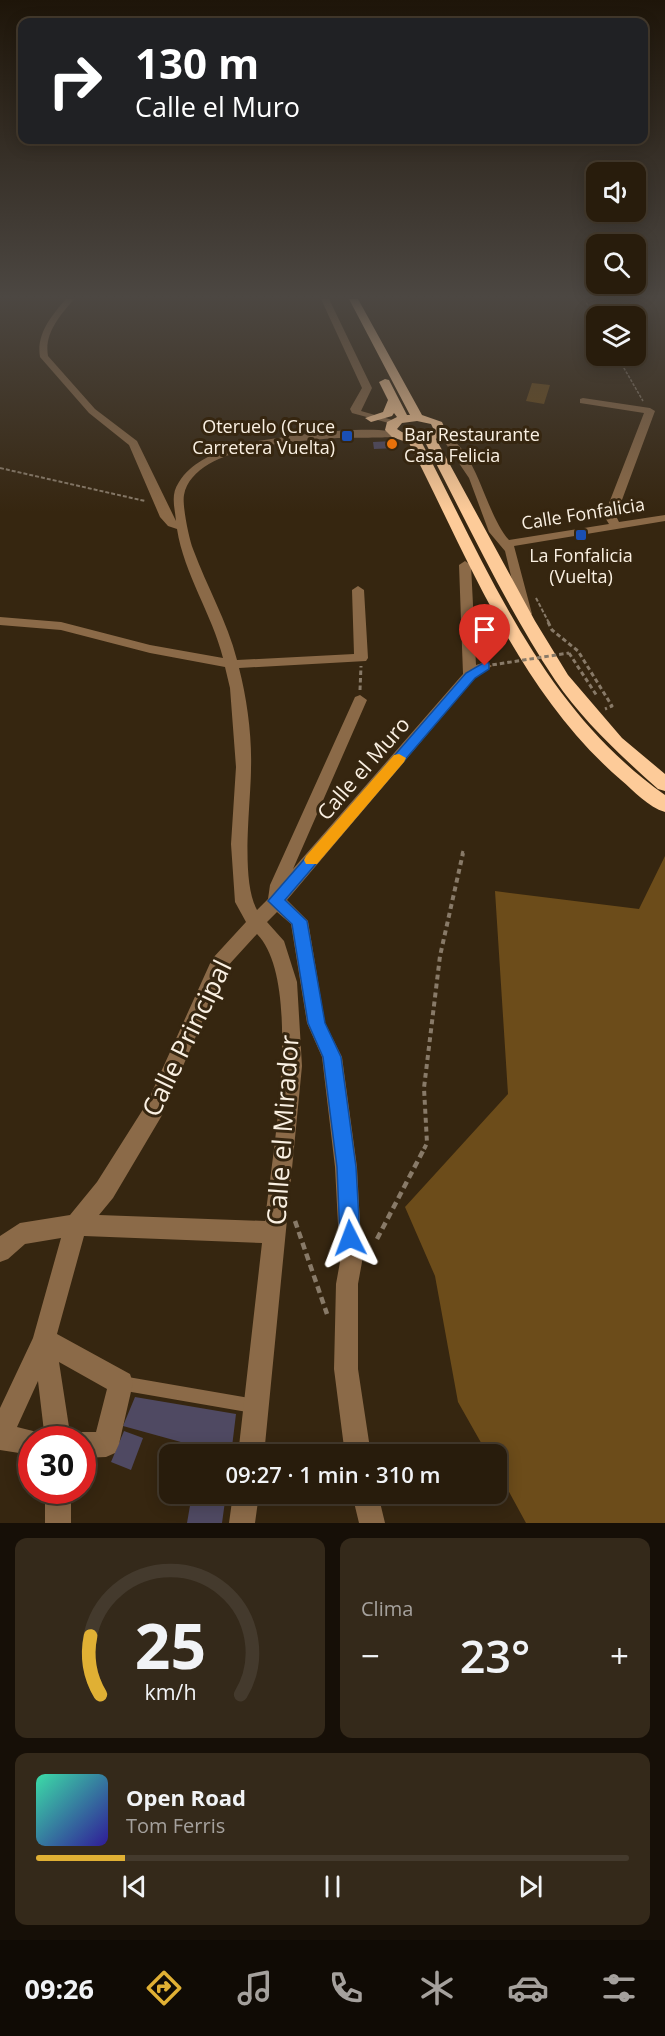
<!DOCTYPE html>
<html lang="es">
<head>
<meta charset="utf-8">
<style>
	:root { --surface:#281c0c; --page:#34291a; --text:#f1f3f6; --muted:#a5a19d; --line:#443a2d; --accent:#e0b034 }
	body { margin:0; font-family:"Open Sans",sans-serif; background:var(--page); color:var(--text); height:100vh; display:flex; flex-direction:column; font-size:22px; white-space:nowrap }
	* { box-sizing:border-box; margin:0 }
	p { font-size:20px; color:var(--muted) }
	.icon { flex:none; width:33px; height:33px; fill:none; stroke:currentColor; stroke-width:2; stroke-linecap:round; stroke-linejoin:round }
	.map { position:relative; height:1523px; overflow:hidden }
	.drawer { display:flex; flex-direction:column; gap:15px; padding:15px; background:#160f07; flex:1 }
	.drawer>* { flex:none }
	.top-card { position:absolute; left:18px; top:18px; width:630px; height:126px; border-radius:12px; box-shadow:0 3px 15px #0003,0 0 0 2px var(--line); background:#202124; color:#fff; overflow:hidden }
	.tools { position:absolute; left:586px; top:162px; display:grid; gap:12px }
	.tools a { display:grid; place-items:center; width:60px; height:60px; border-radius:12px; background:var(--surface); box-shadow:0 3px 15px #0003,0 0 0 2px var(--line); font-size:30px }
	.speed { position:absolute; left:18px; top:1426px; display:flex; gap:12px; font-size:30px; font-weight:700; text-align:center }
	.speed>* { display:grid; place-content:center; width:78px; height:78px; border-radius:50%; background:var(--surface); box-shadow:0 3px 15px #0003,0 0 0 2px var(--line); line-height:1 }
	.speed .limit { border:9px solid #d22; background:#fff; color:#111 }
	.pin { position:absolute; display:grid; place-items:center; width:51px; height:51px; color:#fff; margin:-62px -26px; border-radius:50% 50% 50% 0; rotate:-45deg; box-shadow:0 0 6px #0007 }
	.pin .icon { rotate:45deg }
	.me { position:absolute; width:66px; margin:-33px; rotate:357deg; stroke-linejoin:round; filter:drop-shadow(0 0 4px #0008) }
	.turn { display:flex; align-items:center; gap:21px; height:126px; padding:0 18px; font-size:27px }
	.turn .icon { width:78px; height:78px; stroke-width:2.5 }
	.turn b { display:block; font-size:42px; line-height:51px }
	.big { font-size:45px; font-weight:600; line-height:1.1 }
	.drawer .tile { flex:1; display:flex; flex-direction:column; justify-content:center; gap:9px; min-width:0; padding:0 21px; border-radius:12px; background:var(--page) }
	.drawer .dial { align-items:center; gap:0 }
	.dial svg { height:156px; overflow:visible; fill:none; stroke:var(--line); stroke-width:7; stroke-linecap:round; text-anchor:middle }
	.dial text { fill:var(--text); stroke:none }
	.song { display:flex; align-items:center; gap:18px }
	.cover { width:72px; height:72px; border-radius:9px; background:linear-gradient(135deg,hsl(160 70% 55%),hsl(250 70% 35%)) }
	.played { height:6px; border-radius:3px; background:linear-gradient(90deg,var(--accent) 15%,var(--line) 15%) }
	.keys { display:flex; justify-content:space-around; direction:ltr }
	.heat { display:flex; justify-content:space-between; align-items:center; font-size:33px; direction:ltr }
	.drawer .tiles { flex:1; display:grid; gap:15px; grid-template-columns:1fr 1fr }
	.tile:last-child { grid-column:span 2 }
	.trip { position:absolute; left:159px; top:1444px; width:348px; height:60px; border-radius:12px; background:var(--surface); box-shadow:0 3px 15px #0003,0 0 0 2px var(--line); font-weight:600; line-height:60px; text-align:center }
	.tab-bar { display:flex; height:96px; justify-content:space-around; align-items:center; background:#100b05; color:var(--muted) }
	.tab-bar .icon { width:42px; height:42px }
	.tab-bar .selected { color:var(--accent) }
	.tab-bar b { font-size:27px; color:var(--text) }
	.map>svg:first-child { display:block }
	.green { fill:#6c4c1a }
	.building { fill:#4f4962 }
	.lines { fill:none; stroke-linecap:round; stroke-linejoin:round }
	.path-far4 { stroke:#887a68; stroke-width:1.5; stroke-dasharray:3 1.5; stroke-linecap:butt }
	.path-far3 { stroke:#887a68; stroke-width:2; stroke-dasharray:4 2; stroke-linecap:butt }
	.path-far2 { stroke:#887a68; stroke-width:3; stroke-dasharray:4.5 3; stroke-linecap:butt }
	.path-far1 { stroke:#887a68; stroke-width:4; stroke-dasharray:5 4; stroke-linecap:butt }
	.path { stroke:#887a68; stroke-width:4.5; stroke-dasharray:7 4.5; stroke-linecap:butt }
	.lane { stroke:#8b6a48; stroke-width:14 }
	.street { fill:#8b6a48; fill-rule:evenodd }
	.highway { fill:#fdcb99; fill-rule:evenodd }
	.path-bridge { stroke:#887a68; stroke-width:3; stroke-dasharray:4.5 3; stroke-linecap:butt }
	.route { fill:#1a73e8; stroke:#114b97; stroke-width:1.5 }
	.slow { fill:#f59e0b }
	.transit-dot { fill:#1a4fb4; stroke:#362610; stroke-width:2 }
	.food-dot { fill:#e8710a; stroke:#362610; stroke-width:2 }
	.labels { text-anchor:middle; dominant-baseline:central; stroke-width:6; stroke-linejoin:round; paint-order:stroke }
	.far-poi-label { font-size:18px; fill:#faf0e2; stroke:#362610; text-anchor:end }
	.far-street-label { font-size:18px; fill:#faf0e2; stroke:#362610 }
	.street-label { font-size:21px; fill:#faf0e2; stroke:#362610 }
	.near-street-label { font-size:26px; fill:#faf0e2; stroke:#362610 }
</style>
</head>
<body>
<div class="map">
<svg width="665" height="1523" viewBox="0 0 665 1523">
	<rect width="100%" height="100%" fill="#362610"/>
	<!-- green -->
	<path class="green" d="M532 383 550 385 544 404 526 401Z
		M665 856V1523H526L497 1470 496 1455H488L458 1402 435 1276 405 1207 508 1094 495 891 639 909Z"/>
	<!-- building -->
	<path class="building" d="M394 441 396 448 374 449 373 442Z
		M135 1397 236 1414 231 1455H198L199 1447 123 1426Z
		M124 1431 143 1438 131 1470 111 1462Z
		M192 1494H226L222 1523H187Z"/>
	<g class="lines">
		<!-- path-far4 -->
		<path class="path-far4" d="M584 299 597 321
			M617 356 643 401"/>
		<!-- path-far3 -->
		<path class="path-far3" d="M0 468 145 501
			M536 598 549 623"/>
		<!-- path-far2 -->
		<path class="path-far2" d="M548 622 552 630 578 651 612 706 605 709
			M569 653 597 696
			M360 690 361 666
			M462 854 463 851"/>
		<!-- path-far1 -->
		<path class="path-far1" d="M424 1149 427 1143 424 1088 440 956 463 853"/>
		<!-- path -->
		<path class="path" d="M295 1221 327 1314
			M377 1239 425 1147"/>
		<!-- lane -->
		<path class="lane" d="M121 1383 254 1406"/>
		<!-- street -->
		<path class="street" d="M66 299H74C60 316 44 333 48 356L95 409 137 441 176 521C175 508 170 495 179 482 190 464 213 453 232 447 258 439 382 421 401 435 396 439 350 437 338 438 299 441 194 445 184 495 182 505 189 539 193 549 207 587 227 621 237 660L354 654 352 590 358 586 364 590 368 658 366 661 239 668C247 699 252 736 251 768 251 804 240 879 257 910L268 899 270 885 355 697 360 695 367 700 293 869 463 674 459 565 465 561 471 565 476 665 485 662 492 666 475 678 287 900 308 921 325 1023 342 1057 357 1167 362 1262 358 1284V1369L371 1455H345L334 1369 336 1284 340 1262 335 1167 322 1057 307 1023 291 924 277 912 267 922 284 941 297 982 302 1066 264 1455H238L262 1243 84 1236 57 1334 130 1374 133 1383 119 1444 115 1453 106 1457 82 1458V1440H71L73 1436 82 1432H96L107 1389 59 1362 71 1440H45L38 1381 17 1427 41 1433 44 1440H32V1455L0 1450V1408L33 1338 61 1238 25 1244 8 1259 0 1262V1236L20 1223 70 1215 97 1182 147 1103 212 959 246 922 235 902 231 844 236 767 230 688 225 667 150 653 61 630 0 625V617L61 622 150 645 223 658C212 614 184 574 177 529L168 526 160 517 129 445 89 413 40 357C36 334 52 315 66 299ZM257 934C304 982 272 1155 265 1221L99 1215 113 1198 161 1117 225 969Z
			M321 299H329L372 388 361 411 396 421V425L352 413 350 409 362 388Z
			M583 398 650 408 655 411 616 516 619 522 665 515V521L514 546 532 614 526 618 521 617 505 551 489 532 469 478 444 441 433 434 438 431C477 443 484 513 509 540L609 524 604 516 644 413 580 403V399Z
			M45 1491H71V1523H45Z
			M233 1494H259L255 1523H229Z
			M352 1494H378L385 1523H359Z"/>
		<!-- highway -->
		<path class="highway" d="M349 299H358L422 415 442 422 446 431 436 439 535 621 568 675 622 738 665 774V791L658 789C621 756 583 721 555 680 505 605 467 522 425 442L422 443C489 572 543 709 665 795V812C648 807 634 791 621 780 519 692 469 560 409 443L392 437 385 430 387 422 397 417 394 413 392 416 371 422 365 418 383 412 388 400 379 382 385 379 389 380 407 415H410ZM417 421 431 424 434 430C421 439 409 437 397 429L402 423Z"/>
		<!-- path-bridge -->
		<path class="path-bridge" d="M485 666 569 653"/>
	</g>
	<!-- sky -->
	<linearGradient id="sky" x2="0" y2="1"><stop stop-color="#1e1509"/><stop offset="0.58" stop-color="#4c4742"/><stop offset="1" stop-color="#4c4742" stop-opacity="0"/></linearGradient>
	<rect width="665" height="512" fill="url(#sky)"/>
	<!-- route -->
	<path class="route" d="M485 662 489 663V669L475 678 285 900 307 921 325 1023 341 1057 356 1167 360 1238 357 1246 350 1249 342 1246 340 1238 337 1167 323 1057 308 1023 292 924 268 901 466 673Z"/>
	<!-- slow -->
	<path class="slow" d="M399 754 406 758 404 762 317 864H306L304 860 306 856 394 755Z"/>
	<!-- markers -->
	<g class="transit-dot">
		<rect x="341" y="430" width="12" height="12" rx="3"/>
		<rect x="575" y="529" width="12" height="12" rx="3"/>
	</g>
	<circle class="food-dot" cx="392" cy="444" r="6"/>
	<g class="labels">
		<!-- far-poi labels -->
		<g class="far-poi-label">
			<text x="335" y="426">Oteruelo (Cruce<tspan x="335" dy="21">Carretera Vuelta)</tspan></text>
			<text x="404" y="434" text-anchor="start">Bar Restaurante<tspan x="404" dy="21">Casa Felicia</tspan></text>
			<text x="581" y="555" text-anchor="middle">La Fonfalicia<tspan x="581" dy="21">(Vuelta)</tspan></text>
		</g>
		<!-- far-street labels -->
		<g class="far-street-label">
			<text transform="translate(583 513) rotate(-9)">Calle Fonfalicia</text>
		</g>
		<!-- street labels -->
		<g class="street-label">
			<text transform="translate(363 768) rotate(-49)">Calle el Muro</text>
		</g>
		<!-- near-street labels -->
		<g class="near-street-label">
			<text transform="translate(186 1038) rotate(-64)">Calle Principal</text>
			<text transform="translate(282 1130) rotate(-86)">Calle el Mirador</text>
		</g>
	</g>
</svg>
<div class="tools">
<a><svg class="icon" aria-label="sound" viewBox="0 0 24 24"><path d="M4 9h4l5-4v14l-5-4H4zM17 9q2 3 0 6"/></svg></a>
<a><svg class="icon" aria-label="search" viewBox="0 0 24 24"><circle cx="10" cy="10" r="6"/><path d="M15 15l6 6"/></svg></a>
<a><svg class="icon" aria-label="layers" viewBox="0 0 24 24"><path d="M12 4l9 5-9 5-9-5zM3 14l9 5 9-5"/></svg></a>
</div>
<div class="speed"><div class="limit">30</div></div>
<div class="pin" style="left:485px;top:666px;background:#d93025"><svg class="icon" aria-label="arrive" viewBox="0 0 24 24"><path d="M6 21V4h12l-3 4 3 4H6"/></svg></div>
<svg class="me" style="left:350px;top:1238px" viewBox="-20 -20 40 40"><path d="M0-17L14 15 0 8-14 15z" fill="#1a73e8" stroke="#fff" stroke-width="4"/></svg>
<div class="trip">09:27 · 1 min · 310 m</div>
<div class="top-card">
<div class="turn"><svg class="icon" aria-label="right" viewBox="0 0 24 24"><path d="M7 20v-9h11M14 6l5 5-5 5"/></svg><div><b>130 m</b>Calle el Muro</div></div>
</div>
</div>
<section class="drawer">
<div class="tiles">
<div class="tile dial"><svg viewBox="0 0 100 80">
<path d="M14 69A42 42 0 1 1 86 69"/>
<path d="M14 69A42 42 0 0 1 9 39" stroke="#e0b034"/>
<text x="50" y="56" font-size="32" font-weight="700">25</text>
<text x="50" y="72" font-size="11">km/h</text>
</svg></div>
<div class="tile"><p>Clima</p>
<div class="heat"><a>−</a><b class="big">23°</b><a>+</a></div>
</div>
<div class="tile">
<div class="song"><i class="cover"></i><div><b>Open Road</b><p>Tom Ferris</p></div></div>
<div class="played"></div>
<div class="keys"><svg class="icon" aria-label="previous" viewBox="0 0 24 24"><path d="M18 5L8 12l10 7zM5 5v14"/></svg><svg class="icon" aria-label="pause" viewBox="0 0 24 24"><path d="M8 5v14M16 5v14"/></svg><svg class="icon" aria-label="next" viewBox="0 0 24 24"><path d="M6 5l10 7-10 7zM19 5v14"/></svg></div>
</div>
</div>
</section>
<nav class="tab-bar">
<b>09:26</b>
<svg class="icon selected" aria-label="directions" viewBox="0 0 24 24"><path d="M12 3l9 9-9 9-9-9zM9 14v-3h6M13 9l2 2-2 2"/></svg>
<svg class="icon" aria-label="music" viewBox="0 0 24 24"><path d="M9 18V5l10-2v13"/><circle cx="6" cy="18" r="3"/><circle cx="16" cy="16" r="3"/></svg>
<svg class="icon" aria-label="phone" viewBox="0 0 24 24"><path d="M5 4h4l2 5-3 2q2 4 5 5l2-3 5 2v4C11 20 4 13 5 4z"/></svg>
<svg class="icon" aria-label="climate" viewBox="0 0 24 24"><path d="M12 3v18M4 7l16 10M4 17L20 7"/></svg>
<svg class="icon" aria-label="car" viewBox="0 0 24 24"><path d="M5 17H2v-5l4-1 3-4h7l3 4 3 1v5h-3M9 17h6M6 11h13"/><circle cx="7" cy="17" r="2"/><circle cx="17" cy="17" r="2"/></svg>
<svg class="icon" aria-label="filters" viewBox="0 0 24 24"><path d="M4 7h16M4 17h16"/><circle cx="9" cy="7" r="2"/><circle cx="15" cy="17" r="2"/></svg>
</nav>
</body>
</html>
